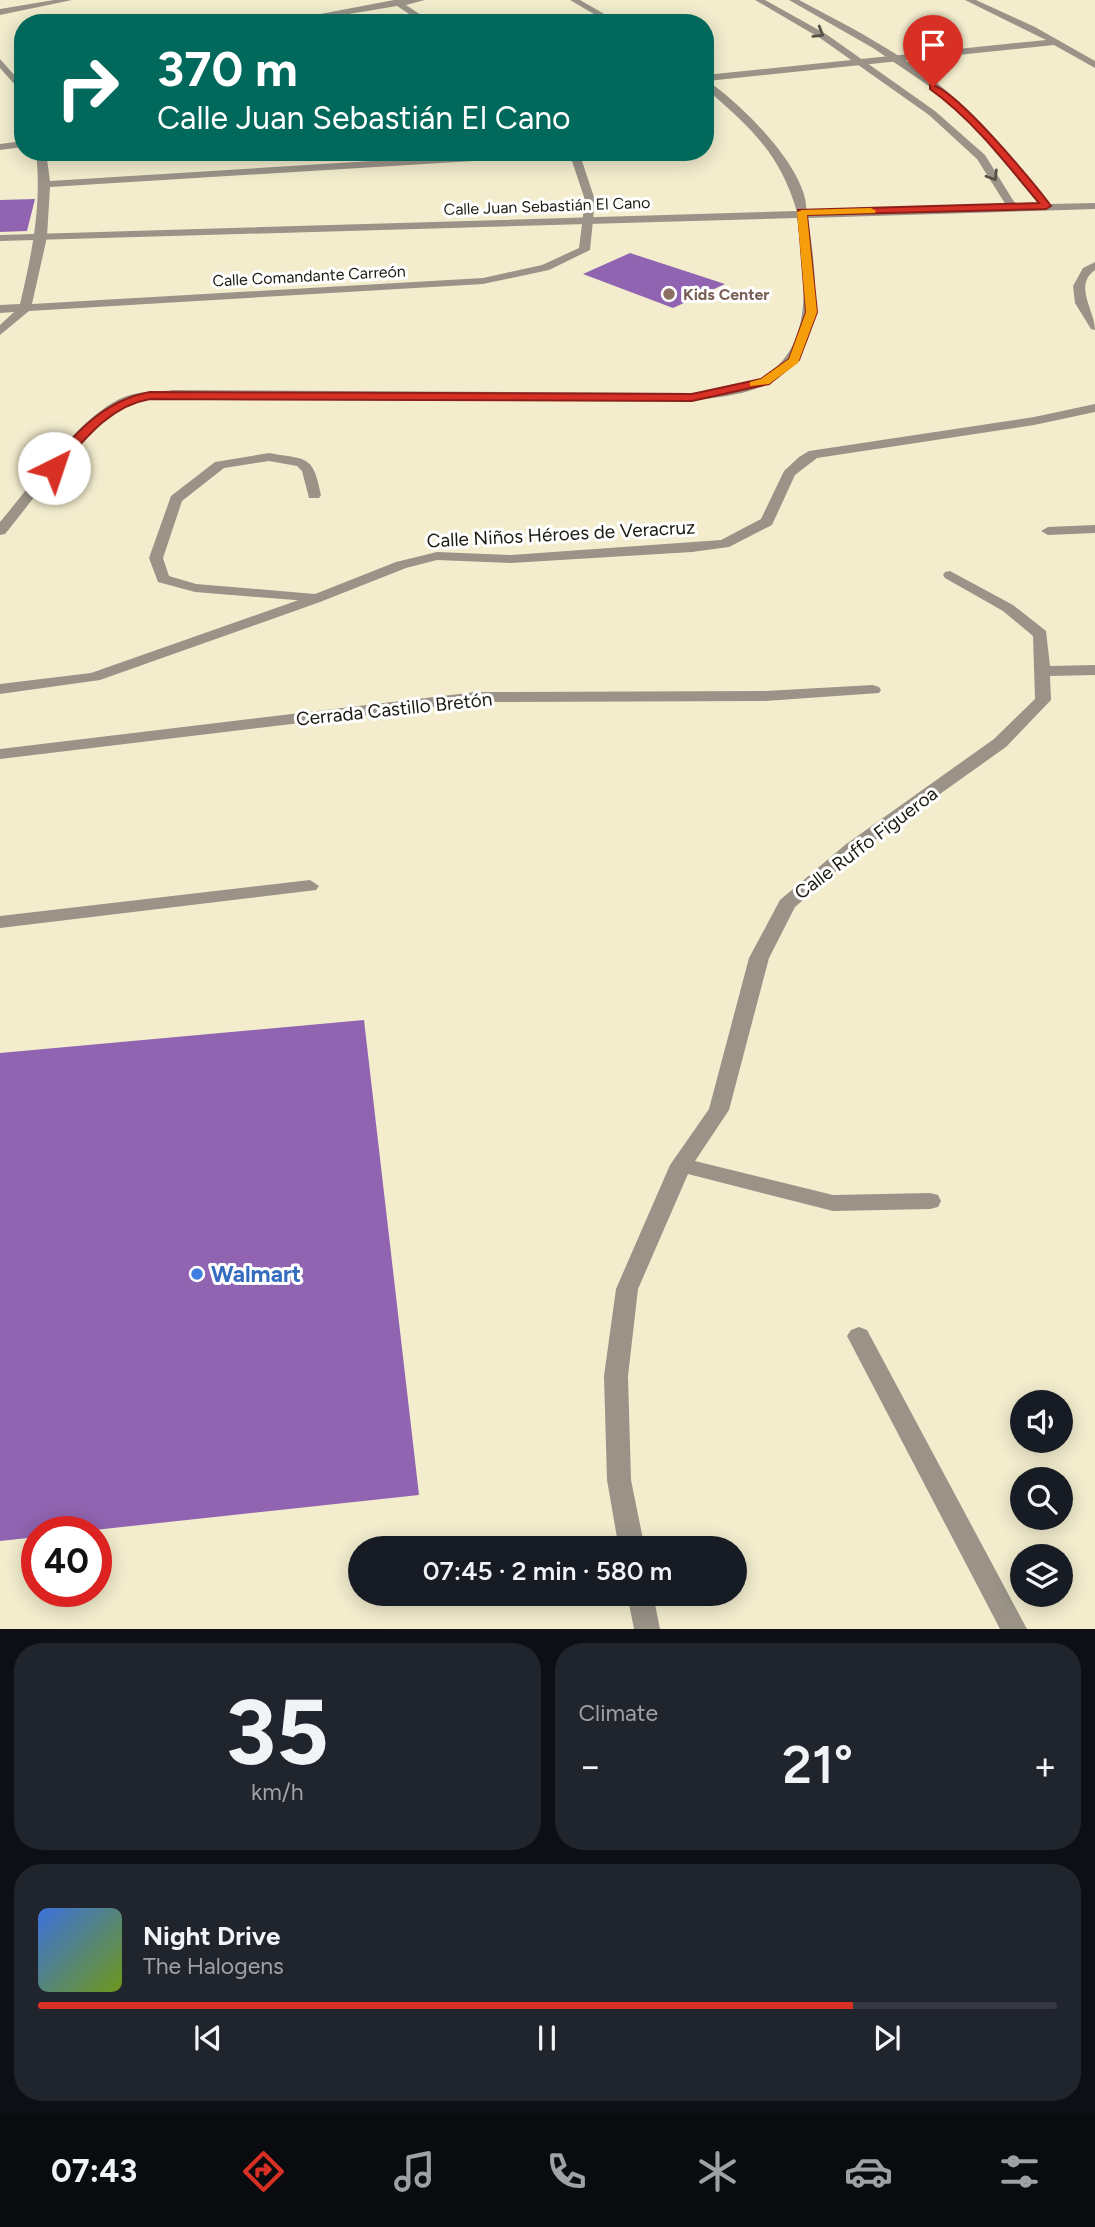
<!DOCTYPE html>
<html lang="en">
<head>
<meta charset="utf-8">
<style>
	:root { --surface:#171b24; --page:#20242c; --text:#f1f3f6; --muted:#9ea1a6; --line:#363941; --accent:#d93025 }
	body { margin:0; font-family:Figtree,sans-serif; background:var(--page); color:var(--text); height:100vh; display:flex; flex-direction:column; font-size:26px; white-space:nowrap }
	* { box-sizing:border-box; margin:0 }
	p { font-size:23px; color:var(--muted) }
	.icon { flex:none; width:38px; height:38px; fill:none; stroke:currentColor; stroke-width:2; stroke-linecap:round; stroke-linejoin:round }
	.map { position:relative; height:1629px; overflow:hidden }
	.drawer { display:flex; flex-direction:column; gap:14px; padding:14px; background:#0d0f14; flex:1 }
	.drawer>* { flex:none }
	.guide { position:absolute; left:14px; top:14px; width:700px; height:147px; border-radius:28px; box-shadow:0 4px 18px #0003; background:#00695c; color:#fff; overflow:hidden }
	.fabs { position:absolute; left:1010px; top:1390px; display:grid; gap:14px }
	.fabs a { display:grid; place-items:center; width:63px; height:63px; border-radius:50%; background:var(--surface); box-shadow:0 4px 18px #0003; font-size:35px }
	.speed { position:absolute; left:21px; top:1516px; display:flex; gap:14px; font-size:35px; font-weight:700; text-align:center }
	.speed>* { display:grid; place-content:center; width:91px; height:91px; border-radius:50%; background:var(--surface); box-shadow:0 4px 18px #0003; line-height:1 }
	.speed .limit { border:10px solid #d22; background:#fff; color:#111 }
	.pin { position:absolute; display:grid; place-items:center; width:60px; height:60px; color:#fff; margin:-72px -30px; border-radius:50% 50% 50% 0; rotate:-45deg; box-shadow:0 0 7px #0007 }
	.pin .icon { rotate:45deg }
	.me { position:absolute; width:77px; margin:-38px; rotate:41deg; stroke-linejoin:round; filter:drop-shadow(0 0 5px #0008) }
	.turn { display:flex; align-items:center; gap:24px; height:147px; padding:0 28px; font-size:32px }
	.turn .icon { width:91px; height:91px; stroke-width:2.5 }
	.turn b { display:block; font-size:49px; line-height:60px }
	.big { font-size:52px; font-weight:600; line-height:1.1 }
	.drawer .widget { flex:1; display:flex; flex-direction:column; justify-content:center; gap:10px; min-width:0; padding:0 24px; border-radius:28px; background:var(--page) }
	.drawer .dial { align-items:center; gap:0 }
	.dial b { font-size:91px; line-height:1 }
	.song { display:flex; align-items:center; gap:21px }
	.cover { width:84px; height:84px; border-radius:10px; background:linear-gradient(135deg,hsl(220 70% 55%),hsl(80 70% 35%)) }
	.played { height:7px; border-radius:4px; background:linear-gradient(90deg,var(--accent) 80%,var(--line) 80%) }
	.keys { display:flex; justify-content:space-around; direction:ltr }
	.heat { display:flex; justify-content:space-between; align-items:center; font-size:38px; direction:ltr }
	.drawer .tiles { flex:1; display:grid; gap:14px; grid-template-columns:1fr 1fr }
	.widget:last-child { grid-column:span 2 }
	.trip { position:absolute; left:348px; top:1536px; width:399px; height:70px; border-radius:35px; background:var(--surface); box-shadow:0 4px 18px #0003; font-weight:600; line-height:70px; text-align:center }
	.menu { display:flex; height:112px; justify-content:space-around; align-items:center; background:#090b0e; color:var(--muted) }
	.menu .icon { width:49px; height:49px }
	.menu .on { color:var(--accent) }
	.menu b { font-size:32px; color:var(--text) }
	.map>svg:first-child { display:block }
	.building { fill:#9064b1 }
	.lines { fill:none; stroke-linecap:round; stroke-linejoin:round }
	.pedestrian { fill:#9b9388; fill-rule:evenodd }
	.minor { fill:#9b9388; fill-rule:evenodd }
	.tertiary { fill:#9b9388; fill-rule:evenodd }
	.oneway { stroke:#565146 }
	.route { fill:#d93025; stroke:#8d1f18; stroke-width:2 }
	.slow { fill:#f59e0b }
	.education-dot { fill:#8d6e63; stroke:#fff; stroke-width:2.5 }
	.shop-dot { fill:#3f7fe0; stroke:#fff; stroke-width:2.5 }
	.labels { text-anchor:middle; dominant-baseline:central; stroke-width:6; stroke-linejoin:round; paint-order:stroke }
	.far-street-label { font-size:16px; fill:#1d1b10; stroke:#fff }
	.far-education-label { font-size:16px; font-weight:bold; fill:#785e54; stroke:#fff; text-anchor:start }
	.street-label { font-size:19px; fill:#1d1b10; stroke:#fff }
	.near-shop-label { font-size:23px; font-weight:bold; fill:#366cbe; stroke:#fff; text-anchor:start }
</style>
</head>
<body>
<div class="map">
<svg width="1095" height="1629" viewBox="0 0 1095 1629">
	<rect width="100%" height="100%" fill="#f3edce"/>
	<!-- building -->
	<path class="building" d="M35 199 27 231 0 232V200Z
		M630 253 725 284 673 308 583 274Z
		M364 1020 419 1495 85 1531H37V1537L0 1541V1053Z"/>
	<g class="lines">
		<!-- pedestrian -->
		<path class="pedestrian" d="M859 1327 867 1330 1027 1629H1000L847 1336 851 1330Z"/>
		<!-- minor -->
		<path class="minor" d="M54 0H72L0 15V9Z
			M394 0H425L406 5 433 23H423L397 6 295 23H273Z
			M570 0H580L620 23H609Z
			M965 0H976L1035 27 1095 61V68L1054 45 707 81C739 101 812 173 806 214L797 212C780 153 750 127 705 88V75L1046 40Z
			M0 59 23 85V94L0 68Z
			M23 141V147L0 150V144Z
			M36 152H46L50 181 518 152H579L595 200 590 250 549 270 483 284 29 311 0 335V325L14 312 0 313V305L20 304C32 253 42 205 36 152ZM570 155 585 200 579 248 542 265 483 278 32 304 47 237 50 187Z
			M269 453C307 460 313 454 321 495L319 498H309L302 471 297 466 269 461 224 468 182 501 163 558 169 576 196 584 315 594 320 596 323 599 320 602 195 592 158 582 149 558 171 496 215 462Z
			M1095 525V533L1048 535 1041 531 1048 527Z
			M950 571 1013 605 1046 631 1050 666 1095 665V675L1050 676 1051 700 1006 747 857 853 795 907 769 958 729 1110 695 1161 833 1195 930 1193 938 1195 941 1201 938 1207 930 1209 833 1211 688 1174 638 1289 628 1376 631 1480 645 1549H619L607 1480 604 1376 616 1289 670 1165 709 1109 749 958 780 900 845 845 994 739 1035 699 1033 636 1003 611 945 578 943 575 945 572Z
			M873 685 879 687 881 690 879 693 765 701 476 702 0 759V749L476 692 765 691Z
			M310 880 319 886 316 890 0 928V916Z
			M627 1594H653L660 1629H634Z"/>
		<!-- tertiary -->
		<path class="tertiary" d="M755 0H765L826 34 935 111 985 155 1016 205 1039 204 974 127 932 88 873 48 789 0H799C854 29 911 58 957 100 992 131 1021 168 1050 204L1095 203V209L808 218C816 277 831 360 760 387 739 396 715 397 692 401L173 398C161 399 146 398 135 402 93 415 34 499 5 534L0 535V522C31 486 85 408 130 395 143 391 159 392 173 390L692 393C713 390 735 389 755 381 819 352 804 274 797 218L0 241V235L797 211 802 209 807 211 1006 205 977 159 929 115 820 38Z
			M1095 262V270C1073 286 1095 310 1095 330L1091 329 1075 303 1073 286 1083 268Z
			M1095 404V412L1034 425 817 458 795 475 772 525 729 547 692 552 511 563 437 560 406 568 320 602 100 680 0 694V684L91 673 310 596 396 562 437 552 511 555 721 540 761 519 784 471 799 457 809 451 1034 417Z"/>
	</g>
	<!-- one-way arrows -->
	<defs><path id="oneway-chevron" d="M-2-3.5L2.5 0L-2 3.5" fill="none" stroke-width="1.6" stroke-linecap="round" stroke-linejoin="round" transform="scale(1.75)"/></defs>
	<g class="oneway">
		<use href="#oneway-chevron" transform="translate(819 33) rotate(31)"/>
		<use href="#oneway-chevron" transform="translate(993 176) rotate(58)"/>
	</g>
	<!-- route -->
	<path class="route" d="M930 85C952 84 1035 184 1051 206L1046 209 807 215 817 312 799 360 769 384 692 401 150 399C109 406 84 440 58 470L54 471 48 468C75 432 105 400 150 392L692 394 761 379 789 359 806 312 798 210 1039 203C1006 163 972 119 930 89Z"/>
	<!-- slow -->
	<path class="slow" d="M871 208 876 211 875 213 807 215 817 312 798 363 769 384 750 386V382L761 379 789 359 806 312 797 212 802 210Z"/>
	<!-- markers -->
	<circle class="education-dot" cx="669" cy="294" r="7"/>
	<circle class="shop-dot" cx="197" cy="1274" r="7"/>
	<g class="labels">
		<!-- far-street labels -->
		<g class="far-street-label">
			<text transform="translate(547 206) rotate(-2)">Calle Juan Sebastián El Cano</text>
			<text transform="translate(309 276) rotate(-3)">Calle Comandante Carreón</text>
		</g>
		<!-- far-education labels -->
		<g class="far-education-label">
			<text x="683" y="294">Kids Center</text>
		</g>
		<!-- street labels -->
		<g class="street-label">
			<text transform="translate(561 534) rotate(-3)">Calle Niños Héroes de Veracruz</text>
			<text transform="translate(394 709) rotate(-6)">Cerrada Castillo Bretón</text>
			<text transform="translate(866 843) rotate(-37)">Calle Ruffo Figueroa</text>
		</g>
		<!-- near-shop labels -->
		<g class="near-shop-label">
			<text x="211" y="1274">Walmart</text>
		</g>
	</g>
</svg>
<div class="fabs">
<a><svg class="icon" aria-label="sound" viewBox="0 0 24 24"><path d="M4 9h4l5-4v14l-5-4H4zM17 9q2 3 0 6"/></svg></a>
<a><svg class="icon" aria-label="search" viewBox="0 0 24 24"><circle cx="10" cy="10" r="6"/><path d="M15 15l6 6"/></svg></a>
<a><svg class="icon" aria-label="layers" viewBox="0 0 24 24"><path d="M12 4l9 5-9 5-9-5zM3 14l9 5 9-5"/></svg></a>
</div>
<div class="speed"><div class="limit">40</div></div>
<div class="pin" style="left:933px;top:87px;background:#d93025"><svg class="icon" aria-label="arrive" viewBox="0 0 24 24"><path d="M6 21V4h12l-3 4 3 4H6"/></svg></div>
<svg class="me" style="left:54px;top:468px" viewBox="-20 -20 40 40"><circle r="19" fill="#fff"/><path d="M0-13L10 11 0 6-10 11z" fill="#d93025"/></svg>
<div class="trip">07:45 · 2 min · 580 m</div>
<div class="guide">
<div class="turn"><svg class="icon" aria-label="right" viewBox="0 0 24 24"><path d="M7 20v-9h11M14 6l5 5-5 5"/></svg><div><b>370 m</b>Calle Juan Sebastián El Cano</div></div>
</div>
</div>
<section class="drawer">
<div class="tiles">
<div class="widget dial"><b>35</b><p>km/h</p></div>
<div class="widget"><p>Climate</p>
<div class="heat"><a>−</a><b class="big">21°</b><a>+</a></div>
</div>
<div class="widget">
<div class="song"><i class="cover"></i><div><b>Night Drive</b><p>The Halogens</p></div></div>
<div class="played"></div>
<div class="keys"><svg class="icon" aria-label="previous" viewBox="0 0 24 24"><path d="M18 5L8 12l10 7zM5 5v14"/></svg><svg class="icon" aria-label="pause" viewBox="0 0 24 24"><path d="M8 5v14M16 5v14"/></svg><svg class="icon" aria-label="next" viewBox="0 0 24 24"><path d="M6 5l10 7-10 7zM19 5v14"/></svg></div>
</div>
</div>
</section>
<nav class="menu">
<b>07:43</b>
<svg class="icon on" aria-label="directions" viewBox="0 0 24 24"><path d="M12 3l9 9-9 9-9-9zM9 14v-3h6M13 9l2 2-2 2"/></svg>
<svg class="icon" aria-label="music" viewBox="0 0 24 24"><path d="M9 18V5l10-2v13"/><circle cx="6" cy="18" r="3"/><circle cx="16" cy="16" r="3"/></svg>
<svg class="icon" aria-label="phone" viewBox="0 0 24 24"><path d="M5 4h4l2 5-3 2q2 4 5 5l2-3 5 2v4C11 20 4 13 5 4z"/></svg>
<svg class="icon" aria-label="climate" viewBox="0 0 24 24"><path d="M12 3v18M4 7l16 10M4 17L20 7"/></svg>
<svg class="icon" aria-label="car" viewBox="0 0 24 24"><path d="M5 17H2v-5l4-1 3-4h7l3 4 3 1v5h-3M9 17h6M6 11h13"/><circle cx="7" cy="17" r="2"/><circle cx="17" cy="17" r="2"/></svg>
<svg class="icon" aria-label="filters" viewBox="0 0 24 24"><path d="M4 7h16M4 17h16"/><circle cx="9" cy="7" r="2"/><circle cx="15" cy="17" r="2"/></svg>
</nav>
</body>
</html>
